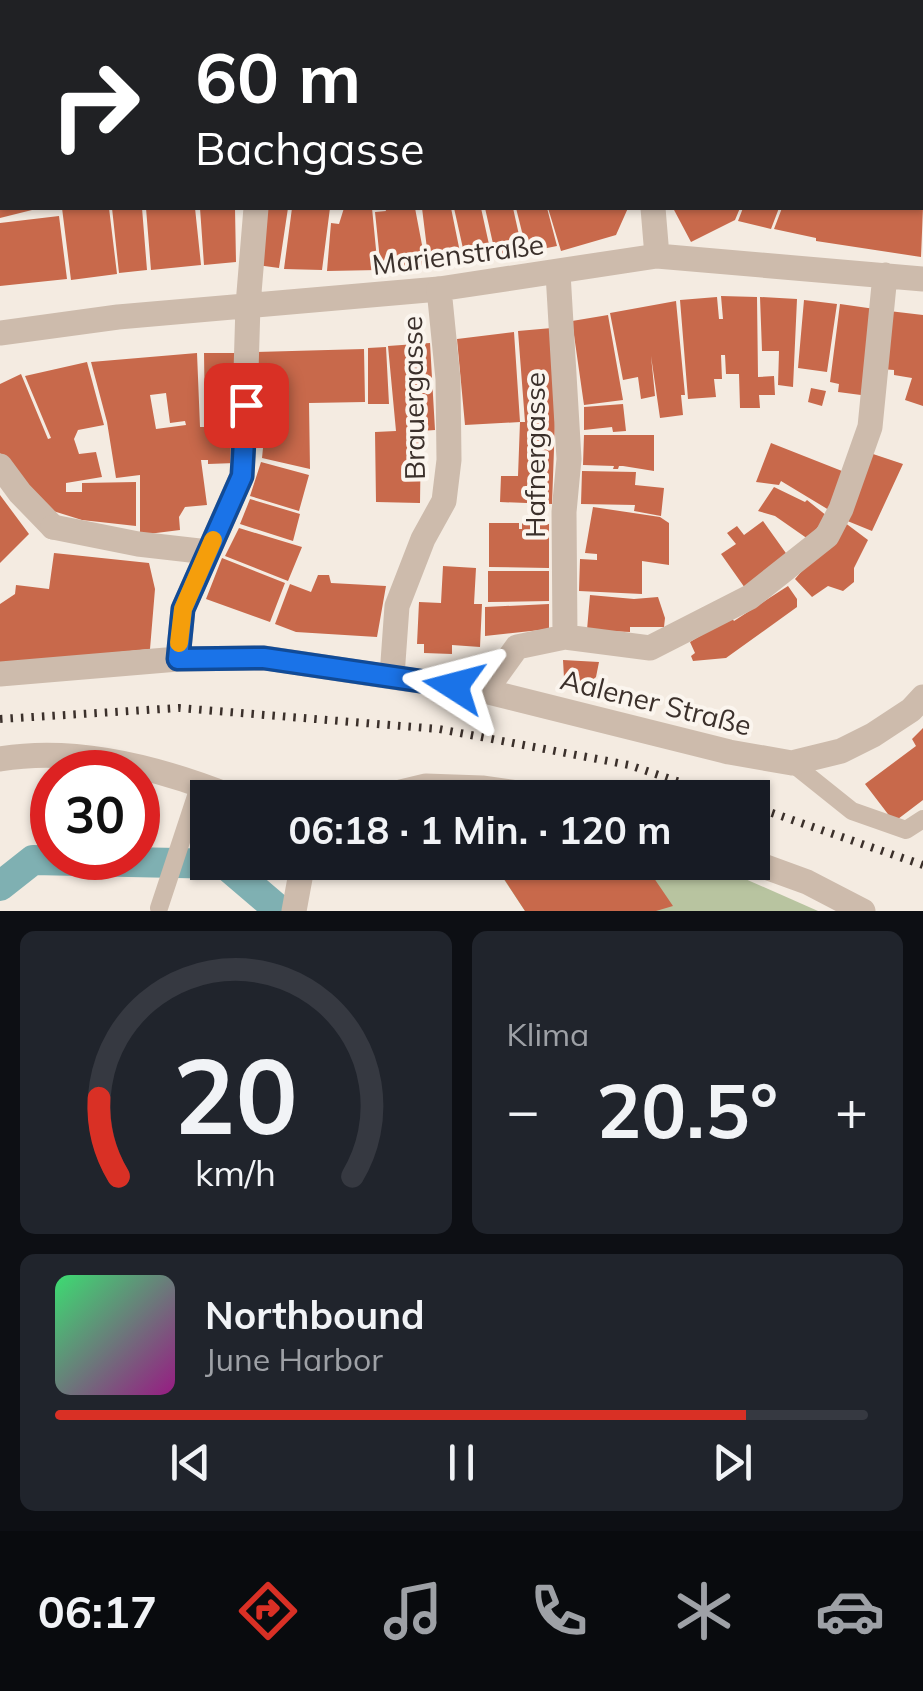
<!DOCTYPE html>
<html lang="de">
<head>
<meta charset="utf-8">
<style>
	:root { --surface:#171b24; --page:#20242c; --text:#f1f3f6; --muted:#9ea1a6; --line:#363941; --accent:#d93025 }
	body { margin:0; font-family:Mulish,sans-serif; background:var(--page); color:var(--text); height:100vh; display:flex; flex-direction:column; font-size:38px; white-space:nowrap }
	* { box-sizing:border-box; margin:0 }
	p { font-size:32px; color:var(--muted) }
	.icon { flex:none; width:55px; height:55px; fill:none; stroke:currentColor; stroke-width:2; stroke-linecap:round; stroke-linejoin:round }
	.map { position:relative; height:911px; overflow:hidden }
	.drawer { display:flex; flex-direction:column; gap:20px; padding:20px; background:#0d0f14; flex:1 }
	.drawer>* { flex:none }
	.top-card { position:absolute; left:0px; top:0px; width:925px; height:210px; box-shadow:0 2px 8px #0004; background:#202124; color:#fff; overflow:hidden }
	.speed { position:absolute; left:30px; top:750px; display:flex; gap:20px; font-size:50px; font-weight:700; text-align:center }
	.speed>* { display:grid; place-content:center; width:130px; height:130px; border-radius:50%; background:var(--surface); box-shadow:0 2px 8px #0004; line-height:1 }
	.speed .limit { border:15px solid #d22; background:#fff; color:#111 }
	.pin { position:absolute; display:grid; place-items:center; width:85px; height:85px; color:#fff; margin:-42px; border-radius:20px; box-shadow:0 5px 15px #0006 }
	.me { position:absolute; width:110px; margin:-55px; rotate:279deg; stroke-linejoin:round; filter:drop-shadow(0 0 8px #0008) }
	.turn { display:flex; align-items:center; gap:35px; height:210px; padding:0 30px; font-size:45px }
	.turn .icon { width:130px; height:130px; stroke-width:2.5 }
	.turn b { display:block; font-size:70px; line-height:85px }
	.big { font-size:75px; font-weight:700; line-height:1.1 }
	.drawer .card { flex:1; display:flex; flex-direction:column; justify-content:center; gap:15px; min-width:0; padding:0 35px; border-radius:15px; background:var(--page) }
	.drawer .dial { align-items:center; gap:0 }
	.dial svg { height:260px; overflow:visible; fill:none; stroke:var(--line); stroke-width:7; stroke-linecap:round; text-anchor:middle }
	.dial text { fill:var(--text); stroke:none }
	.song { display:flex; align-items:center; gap:30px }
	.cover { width:120px; height:120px; border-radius:15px; background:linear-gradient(135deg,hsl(140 70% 55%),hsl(310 70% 35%)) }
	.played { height:10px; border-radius:5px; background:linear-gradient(90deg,var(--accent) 85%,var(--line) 85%) }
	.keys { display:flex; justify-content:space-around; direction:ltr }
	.heat { display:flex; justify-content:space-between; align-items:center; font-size:55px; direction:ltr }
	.drawer .tiles { flex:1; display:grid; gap:20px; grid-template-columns:1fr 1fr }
	.card:last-child { grid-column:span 2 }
	.trip { position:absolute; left:190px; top:780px; width:580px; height:100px; border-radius:0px; background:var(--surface); box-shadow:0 2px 8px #0004; font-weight:700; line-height:100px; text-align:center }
	.tab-bar { display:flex; height:160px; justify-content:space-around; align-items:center; background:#090b0e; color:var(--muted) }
	.tab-bar .icon { width:70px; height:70px }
	.tab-bar .current { color:var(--accent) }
	.tab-bar b { font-size:45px; color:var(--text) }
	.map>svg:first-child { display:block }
	.green { fill:#b8c4a0 }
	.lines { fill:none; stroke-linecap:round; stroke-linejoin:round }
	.canal { stroke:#7fb0b2; stroke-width:30 }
	.building { fill:#c8694b; fill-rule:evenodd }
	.service { stroke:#cdbbac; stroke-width:18 }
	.pedestrian { stroke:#cdbbac; stroke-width:25 }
	.minor { stroke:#cdbbac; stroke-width:25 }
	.rail { stroke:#3b302b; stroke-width:8; stroke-dasharray:2.5 8; stroke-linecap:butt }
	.route-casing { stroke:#114b97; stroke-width:25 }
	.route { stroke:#1a73e8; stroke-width:18 }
	.slow { stroke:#f59e0b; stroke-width:18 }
	.labels { text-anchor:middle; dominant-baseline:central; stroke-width:8; stroke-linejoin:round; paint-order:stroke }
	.street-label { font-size:28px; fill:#3b302b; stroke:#fbf5ee }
</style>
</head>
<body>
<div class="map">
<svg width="923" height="911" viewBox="0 0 923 911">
	<rect width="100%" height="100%" fill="#f4ebe1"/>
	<!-- green -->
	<path class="green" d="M493 863H709L818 911H525Z"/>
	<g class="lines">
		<!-- canal -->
		<path class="canal" d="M0 886 33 860 225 864 280 911"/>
	</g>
	<!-- building -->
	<path class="building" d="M0 208H36V209L0 218Z
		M62 208H109L117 274 71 280Z
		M112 208H142L147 270 119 273Z
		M146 208H195L201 265 151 270Z
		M200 208H235L236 262 204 265Z
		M265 208H288L279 268 257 265Z
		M292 208H330L322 270 284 269Z
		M344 208H372L378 270 327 271 331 223 339 224Z
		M385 208H415L426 266 381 270 375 212 386 211Z
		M422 208H451L462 262 429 265Z
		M454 208H481L492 258 466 262Z
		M485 208H513L523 253 496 257Z
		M516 208H547L557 246 527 252Z
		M548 208H628L616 235 561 251Z
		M673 208H740L735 220 691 242Z
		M743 208H779L771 229 738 221Z
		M782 208H923L921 257 816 241V238L774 229Z
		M59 216 67 279 0 286V223Z
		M721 296 757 297 758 377 774 376 775 395H759L760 408H740L739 374H726L725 355H721L722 379H714L716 397 688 399 680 300 717 297 719 319H723Z
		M760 297 797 299 793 387 778 385 779 351H762Z
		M804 300 837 304 827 372 798 368Z
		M676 301 685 395H681L683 415 660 418 651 356 655 396 641 399 638 377 623 380 610 313Z
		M840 304 875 309 861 395 838 392 839 384 830 382Z
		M889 311 923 315V406L905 400 912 378 894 375V370L881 369Z
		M608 315 623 400 584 405 572 321Z
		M552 328 555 422 552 504 500 502 501 476H518L520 422H525L518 331Z
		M514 332 520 422 465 425 457 339Z
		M430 343 435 430 421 431 420 503 376 502 375 432 396 431 388 346Z
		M386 347 389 404H368V348Z
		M364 349 365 402 309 403 310 469 262 458 267 408 257 409 256 352Z
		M197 353 200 427H205L204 353H236L235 463 208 464V460H201L207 505 185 507 179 517 180 530 140 535V475L116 478 107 422 91 362ZM166 393 170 423 185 421 186 425 156 429 150 395Z
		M87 362 104 425 78 430 74 439 79 454 96 452 102 477 66 483V492H82V483L136 482V526L82 520 50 510 15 478 0 453V384L21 374 48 439 51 438 25 376Z
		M811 388 826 391 822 406 808 402Z
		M623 404 626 431 613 432 612 427 584 430V407Z
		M584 435H654V471L623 466H619L618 469H613L614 466 583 465Z
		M771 443 842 471 829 510 781 481 779 485 756 482Z
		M870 453 903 464 872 531 845 520Z
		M261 462 309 475 299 511 250 496Z
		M582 471 636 472 635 485 664 488 661 516 634 511 635 505 581 504Z
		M774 487 805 502 807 500 827 516 808 539 775 516 758 511Z
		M0 495 29 534 0 563Z
		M250 499 300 514 293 541 240 524Z
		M593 507 660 517 669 523V565L642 561V594L579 591 580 559 597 560V554L585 553Z
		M763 521 788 556 745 588 721 554 736 544 727 533 737 526 744 535Z
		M844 522 868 540 854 568V582L843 591 828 586 812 597 795 579Z
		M489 523H519V529H522V523L549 524V568L489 567Z
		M239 528 302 547 288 581 225 556Z
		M54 553 149 563 155 589 150 649 0 664V604L15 594 16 585 49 589Z
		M222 558 285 583 270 622 206 599Z
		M443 566 476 568 474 604H482L480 647 452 645V654L424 653V644H417L419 602 441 603Z
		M488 571H549V601L488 602Z
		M318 575H329L331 583 386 586 377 637 296 632 275 624 290 584 311 592Z
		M788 586 797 599V607L726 658 693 661 691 656 695 653 690 642 731 617 734 621Z
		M590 595 634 599 658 597 665 618 664 627H630V632L587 630Z
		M549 604V629L485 636V607Z
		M563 660 599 662 596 677 586 686H573L564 678Z
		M923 728V800L894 822 865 784 916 746 912 739Z
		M50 784H52V835H46Z
		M493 862H643L673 906 656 911H525Z"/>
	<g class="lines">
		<!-- service -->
		<path class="service" d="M792 763 852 811 906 830 923 819
			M159 908 200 784"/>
		<!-- pedestrian -->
		<path class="pedestrian" d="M0 333 118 317 439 289
			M245 405 248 305 256 208
			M0 466 20 493 53 527"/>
		<!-- minor -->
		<path class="minor" d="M289 0V2
			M891 0 892 2
			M440 2 444 0
			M733 2 735 0
			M922 128 923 130
			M653 208 657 256
			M558 273 569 459 564 512 565 637
			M53 527 138 544 208 552
			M178 659 183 609 242 476 245 405
			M0 674 178 659 265 658 485 691 729 752 792 763 841 751 873 735 911 710 923 697
			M392 676 397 606 423 539 444 501 449 460 448 379 439 289 657 256 923 279
			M485 691 517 647 565 637 650 648 750 597 827 536 841 509 870 427 885 275
			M0 759C77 746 163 769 235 798
			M376 798 426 786 482 788 553 798
			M752 862 807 882 863 911
			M294 911 303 862"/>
		<!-- rail -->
		<path class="rail" d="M0 719 179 708 439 729 629 765 727 798
			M752 806 923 865"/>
	</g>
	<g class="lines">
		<defs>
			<path id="route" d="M246 405 242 476 183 609 178 659 264 658 454 686"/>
		</defs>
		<!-- route casing -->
		<use href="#route" class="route-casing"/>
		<!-- route -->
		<use href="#route" class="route"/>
		<!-- slow -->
		<path class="slow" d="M179 643 183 609 213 540"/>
	</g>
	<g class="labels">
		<!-- street labels -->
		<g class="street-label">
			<text transform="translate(458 254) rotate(-7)">Marienstraße</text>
			<text transform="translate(413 398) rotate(-91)">Brauergasse</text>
			<text transform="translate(534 455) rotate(-90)">Hafnergasse</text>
			<text transform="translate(656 702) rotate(14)">Aalener Straße</text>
		</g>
	</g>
</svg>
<div class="speed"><div class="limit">30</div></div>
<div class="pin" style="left:246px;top:405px;background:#d93025"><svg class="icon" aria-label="arrive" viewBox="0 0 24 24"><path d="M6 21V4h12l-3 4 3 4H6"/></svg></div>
<svg class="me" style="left:454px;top:686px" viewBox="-20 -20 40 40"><path d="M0-17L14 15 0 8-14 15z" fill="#1a73e8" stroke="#fff" stroke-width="4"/></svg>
<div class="trip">06:18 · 1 Min. · 120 m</div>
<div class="top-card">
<div class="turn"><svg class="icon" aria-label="right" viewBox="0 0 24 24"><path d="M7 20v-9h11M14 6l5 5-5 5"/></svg><div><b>60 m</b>Bachgasse</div></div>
</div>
</div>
<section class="drawer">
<div class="tiles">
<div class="card dial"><svg viewBox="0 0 100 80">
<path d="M14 69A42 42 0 1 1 86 69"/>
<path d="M14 69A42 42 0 0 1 8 45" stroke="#d93025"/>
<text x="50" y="56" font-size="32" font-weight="700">20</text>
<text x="50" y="72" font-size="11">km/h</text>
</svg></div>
<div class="card"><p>Klima</p>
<div class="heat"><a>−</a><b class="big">20.5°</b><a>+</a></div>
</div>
<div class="card">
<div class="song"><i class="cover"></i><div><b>Northbound</b><p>June Harbor</p></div></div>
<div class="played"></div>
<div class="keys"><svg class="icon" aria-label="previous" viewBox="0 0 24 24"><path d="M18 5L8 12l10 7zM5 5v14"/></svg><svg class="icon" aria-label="pause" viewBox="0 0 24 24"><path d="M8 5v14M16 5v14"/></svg><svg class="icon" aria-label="next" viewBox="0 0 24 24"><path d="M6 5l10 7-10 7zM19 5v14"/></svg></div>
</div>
</div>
</section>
<nav class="tab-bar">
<b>06:17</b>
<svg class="icon current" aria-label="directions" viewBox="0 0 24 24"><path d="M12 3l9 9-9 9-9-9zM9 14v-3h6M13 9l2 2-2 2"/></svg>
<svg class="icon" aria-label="music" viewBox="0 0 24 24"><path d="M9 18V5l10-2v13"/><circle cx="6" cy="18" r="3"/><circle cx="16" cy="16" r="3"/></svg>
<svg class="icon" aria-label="phone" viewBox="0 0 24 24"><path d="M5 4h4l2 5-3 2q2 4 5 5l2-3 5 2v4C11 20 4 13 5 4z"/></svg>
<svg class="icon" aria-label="climate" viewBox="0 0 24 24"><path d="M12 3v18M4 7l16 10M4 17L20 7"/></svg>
<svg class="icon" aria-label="car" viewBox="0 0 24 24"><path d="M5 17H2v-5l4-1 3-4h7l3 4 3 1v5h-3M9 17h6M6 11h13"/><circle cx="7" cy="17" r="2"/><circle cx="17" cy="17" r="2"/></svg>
</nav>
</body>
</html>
